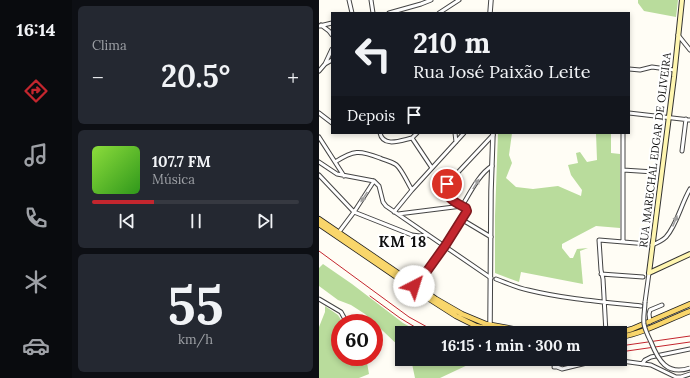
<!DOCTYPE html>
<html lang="pt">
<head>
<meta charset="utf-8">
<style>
	:root { --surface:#171b24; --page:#242831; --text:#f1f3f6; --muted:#9ea1a6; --line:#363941; --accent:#c4262e }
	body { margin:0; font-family:Lora,serif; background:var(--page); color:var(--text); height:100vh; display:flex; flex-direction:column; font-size:15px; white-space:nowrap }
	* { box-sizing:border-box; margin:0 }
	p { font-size:13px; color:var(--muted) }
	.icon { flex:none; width:22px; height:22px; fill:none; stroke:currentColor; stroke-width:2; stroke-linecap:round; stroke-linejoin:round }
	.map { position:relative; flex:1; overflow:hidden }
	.sheet { display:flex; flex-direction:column; gap:6px; padding:6px; background:#0d0f14; width:247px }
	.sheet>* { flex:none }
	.banner { position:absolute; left:12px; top:12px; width:299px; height:122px; border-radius:0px; box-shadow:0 2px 6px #0003; background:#171b24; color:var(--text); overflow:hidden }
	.speed { position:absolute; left:12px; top:314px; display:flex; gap:8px; font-size:20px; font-weight:700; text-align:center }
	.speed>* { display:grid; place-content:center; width:52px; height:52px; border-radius:50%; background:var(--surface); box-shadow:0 2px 6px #0003; line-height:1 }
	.speed .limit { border:6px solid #d22; background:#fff; color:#111 }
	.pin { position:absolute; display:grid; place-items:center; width:34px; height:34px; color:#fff; margin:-17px; border:2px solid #fff; border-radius:50%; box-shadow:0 1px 4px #0007 }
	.me { position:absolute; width:44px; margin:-22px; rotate:40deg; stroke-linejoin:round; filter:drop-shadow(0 0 3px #0008) }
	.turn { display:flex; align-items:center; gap:14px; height:84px; padding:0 16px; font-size:18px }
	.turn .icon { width:52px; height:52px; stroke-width:2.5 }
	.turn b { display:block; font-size:28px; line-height:34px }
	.then { display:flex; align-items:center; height:38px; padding:0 16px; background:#0003; gap:8px; font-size:15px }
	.big { font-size:30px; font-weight:700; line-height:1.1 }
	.sheet .widget { flex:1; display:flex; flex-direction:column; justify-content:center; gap:6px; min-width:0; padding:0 14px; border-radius:6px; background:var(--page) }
	.sheet .dial { align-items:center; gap:0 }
	.dial b { font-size:52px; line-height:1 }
	.song { display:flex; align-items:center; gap:12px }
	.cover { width:48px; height:48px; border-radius:6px; background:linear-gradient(135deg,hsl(90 70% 55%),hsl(110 70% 35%)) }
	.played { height:4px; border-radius:2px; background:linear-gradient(90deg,var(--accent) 30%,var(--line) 30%) }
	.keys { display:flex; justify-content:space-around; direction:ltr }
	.heat { display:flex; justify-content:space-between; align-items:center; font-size:22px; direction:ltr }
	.trip { position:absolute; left:76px; top:326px; width:232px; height:40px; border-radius:0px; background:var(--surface); box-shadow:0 2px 6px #0003; font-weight:700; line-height:40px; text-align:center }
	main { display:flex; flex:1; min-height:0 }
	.menu { display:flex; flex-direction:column; width:72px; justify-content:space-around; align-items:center; background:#090b0e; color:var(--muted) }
	.menu .icon { width:28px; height:28px }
	.menu .on { color:var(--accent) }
	.menu b { font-size:18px; color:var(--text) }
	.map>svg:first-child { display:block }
	.forest { fill:#b9dc9c }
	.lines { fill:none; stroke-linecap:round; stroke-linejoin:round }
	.minor-casing { stroke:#444; stroke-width:5 }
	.tertiary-casing { stroke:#444; stroke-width:5.5 }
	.secondary-casing { stroke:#333; stroke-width:6 }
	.primary-casing { stroke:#222; stroke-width:6 }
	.minor { stroke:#fff; stroke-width:3 }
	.tertiary { stroke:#fff; stroke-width:3.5 }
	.secondary { stroke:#fff6b0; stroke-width:4 }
	.primary { stroke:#f9d66b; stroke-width:4.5 }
	.rail { stroke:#c4262e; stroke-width:1 }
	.minor-bridge-casing { stroke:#444; stroke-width:5; stroke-linecap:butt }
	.minor-bridge { stroke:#fff; stroke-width:3 }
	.oneway { fill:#a0a0a0 }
	.route-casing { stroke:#7f191e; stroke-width:10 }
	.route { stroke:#c4262e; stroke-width:7 }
	.labels { text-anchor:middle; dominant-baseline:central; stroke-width:4; stroke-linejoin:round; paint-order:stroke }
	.street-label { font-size:11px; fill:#111; stroke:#fff }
	.district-label { font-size:15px; font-weight:bold; letter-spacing:1px; fill:#111; stroke:#fff }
</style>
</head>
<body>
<main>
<nav class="menu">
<b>16:14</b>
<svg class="icon on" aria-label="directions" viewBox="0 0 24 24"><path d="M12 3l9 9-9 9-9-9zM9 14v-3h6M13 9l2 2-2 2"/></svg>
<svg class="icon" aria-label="music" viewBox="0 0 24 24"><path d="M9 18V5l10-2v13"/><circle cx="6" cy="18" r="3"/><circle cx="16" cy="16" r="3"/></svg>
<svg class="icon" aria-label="phone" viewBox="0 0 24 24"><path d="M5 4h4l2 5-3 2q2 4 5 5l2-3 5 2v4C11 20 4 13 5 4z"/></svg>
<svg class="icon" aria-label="climate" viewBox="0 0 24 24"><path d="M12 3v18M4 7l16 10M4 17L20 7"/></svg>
<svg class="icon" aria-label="car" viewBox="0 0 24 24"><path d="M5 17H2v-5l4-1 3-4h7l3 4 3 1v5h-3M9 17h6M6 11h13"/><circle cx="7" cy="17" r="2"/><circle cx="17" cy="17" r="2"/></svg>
</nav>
<section class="sheet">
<div class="widget"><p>Clima</p>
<div class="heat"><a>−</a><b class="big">20.5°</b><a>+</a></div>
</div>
<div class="widget">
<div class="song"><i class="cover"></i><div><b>107.7 FM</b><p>Música</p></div></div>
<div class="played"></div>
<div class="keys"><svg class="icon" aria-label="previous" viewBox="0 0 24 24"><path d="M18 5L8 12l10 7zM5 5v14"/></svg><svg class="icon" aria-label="pause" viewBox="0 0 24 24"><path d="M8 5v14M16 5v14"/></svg><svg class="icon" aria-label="next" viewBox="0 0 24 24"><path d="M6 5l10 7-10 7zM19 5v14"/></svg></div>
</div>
<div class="widget dial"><b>55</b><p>km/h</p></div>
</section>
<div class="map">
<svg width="371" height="378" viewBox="0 0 371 378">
	<rect width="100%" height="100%" fill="#fffdf5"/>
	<!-- forest -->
	<path class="forest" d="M319 0H359L357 17 325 11 319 3Z
		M179 133H193L190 155 193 163 187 178 197 187 214 189 239 186 262 196 263 190 252 175 249 165 259 163 257 153 261 152 268 162 278 160 277 133H292V153L301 154V228L277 226 243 244V248L251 258H254L258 249 269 248 261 251 264 284 202 272 200 282 176 273V216Z
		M4 264 33 284 84 323 102 333H83V349L46 314 32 305 19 300 0 286V268Z
		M6 306 19 315 24 323H21V357H47L50 374 40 378H0V327L6 312Z
		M92 359H154L155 362 121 378H96Z"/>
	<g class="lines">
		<defs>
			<path id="minor" d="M30 0 33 13
				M52 0 54 13
				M70 13 102 4 112 0
				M120 13 140 0
				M2 25 10 31 13 35
				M0 26 13 23
				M359 35 371 50
				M6 64 13 49
				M310 69 321 70 333 67 355 70
				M0 71 6 64 13 60
				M0 113 13 123
				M310 113 371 120
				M61 133C64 148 83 140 93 138
				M136 133 137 142
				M0 137 25 176
				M93 138 113 168
				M93 138 98 133
				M363 151 367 119
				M0 162 18 174 55 181 60 186 64 202 67 206 172 278
				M16 162C35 150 40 150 61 158 65 160 71 161 76 164 82 167 89 184 93 190
				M304 170 335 172
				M0 175 35 212 93 235 101 236 109 235
				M143 206C135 203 123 194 128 184L174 135
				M75 212 93 190 145 133
				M79 214 143 206
				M142 219 172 237
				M19 234 20 232 35 212 55 181
				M304 242V133
				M333 245C338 243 343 241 347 237 358 225 362 204 371 189
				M282 274 324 277
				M177 279C188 283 198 288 209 290 246 299 284 302 322 306
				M98 285 126 246 147 213V208L143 206C151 193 160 174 173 166
				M0 299 22 312 28 323
				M326 302 330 273
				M331 322 330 314 331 310 343 305
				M287 333 284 279 282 270 280 240 329 244
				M288 359 332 365 357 377H362L371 374
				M323 364 326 360 332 357 371 349
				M235 367H238L243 369 284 359"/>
			<path id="tertiary" d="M171 13 172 0
				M171 325 172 191 174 133"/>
			<path id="secondary" d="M330 273 355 77 363 0
				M330 273 371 254"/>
			<path id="primary" d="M0 219 117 299 143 314 167 324 216 333
				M0 224 98 291 137 316 157 326 188 333
				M299 333 313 329 371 304
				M301 337C325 333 348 320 371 311"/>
		</defs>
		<!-- minor casing -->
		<use href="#minor" class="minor-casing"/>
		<!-- tertiary casing -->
		<use href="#tertiary" class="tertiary-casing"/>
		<!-- secondary casing -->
		<use href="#secondary" class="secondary-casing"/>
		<!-- primary casing -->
		<use href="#primary" class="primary-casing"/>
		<!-- minor -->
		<use href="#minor" class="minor"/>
		<!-- tertiary -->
		<use href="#tertiary" class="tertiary"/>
		<!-- secondary -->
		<use href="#secondary" class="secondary"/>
		<!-- primary -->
		<use href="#primary" class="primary"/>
		<!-- rail -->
		<path class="rail" d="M0 251 90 317 119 333
			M51 296 81 318 106 333
			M301 346 371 336
			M301 352 371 342
			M186 359C210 362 232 362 256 359"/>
		<defs>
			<path id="minor-bridge" d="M326 302C326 309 324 317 325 324 326 330 329 336 332 342 339 360 348 376 371 368"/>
		</defs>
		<!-- minor-bridge casing -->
		<use href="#minor-bridge" class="minor-bridge-casing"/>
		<!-- minor-bridge -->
		<use href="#minor-bridge" class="minor-bridge"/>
	</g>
	<!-- one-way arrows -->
	<defs><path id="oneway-solid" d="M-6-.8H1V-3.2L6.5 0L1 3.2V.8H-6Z"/></defs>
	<g class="oneway">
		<use href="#oneway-solid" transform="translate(157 184) rotate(-58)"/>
		<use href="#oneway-solid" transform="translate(45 197) rotate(124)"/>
		<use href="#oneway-solid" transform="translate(356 221) rotate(-67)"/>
	</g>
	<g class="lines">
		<defs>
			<path id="route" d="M95 286 98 285 126 246 148 211 147 208C139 204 128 199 126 189L128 184"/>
		</defs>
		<!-- route casing -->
		<use href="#route" class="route-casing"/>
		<!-- route -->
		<use href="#route" class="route"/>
	</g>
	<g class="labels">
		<!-- street labels -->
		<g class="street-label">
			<text transform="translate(336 150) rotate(-83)">RUA MARECHAL EDGAR DE OLIVEIRA</text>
		</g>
		<!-- district labels -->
		<g class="district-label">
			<text x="84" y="241">KM 18</text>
		</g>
	</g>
</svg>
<div class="speed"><div class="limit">60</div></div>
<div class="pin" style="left:128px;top:184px;background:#d93025"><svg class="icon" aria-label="arrive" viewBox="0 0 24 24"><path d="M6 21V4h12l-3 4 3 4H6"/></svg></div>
<svg class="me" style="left:95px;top:286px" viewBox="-20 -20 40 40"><circle r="19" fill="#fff"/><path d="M0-13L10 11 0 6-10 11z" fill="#c4262e"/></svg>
<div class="trip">16:15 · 1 min · 300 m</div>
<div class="banner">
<div class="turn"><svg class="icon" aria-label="left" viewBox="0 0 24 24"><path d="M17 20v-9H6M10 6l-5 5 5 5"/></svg><div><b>210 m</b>Rua José Paixão Leite</div></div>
<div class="then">Depois<svg class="icon" aria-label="arrive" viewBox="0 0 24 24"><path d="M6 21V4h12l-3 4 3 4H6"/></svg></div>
</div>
</div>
</main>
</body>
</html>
